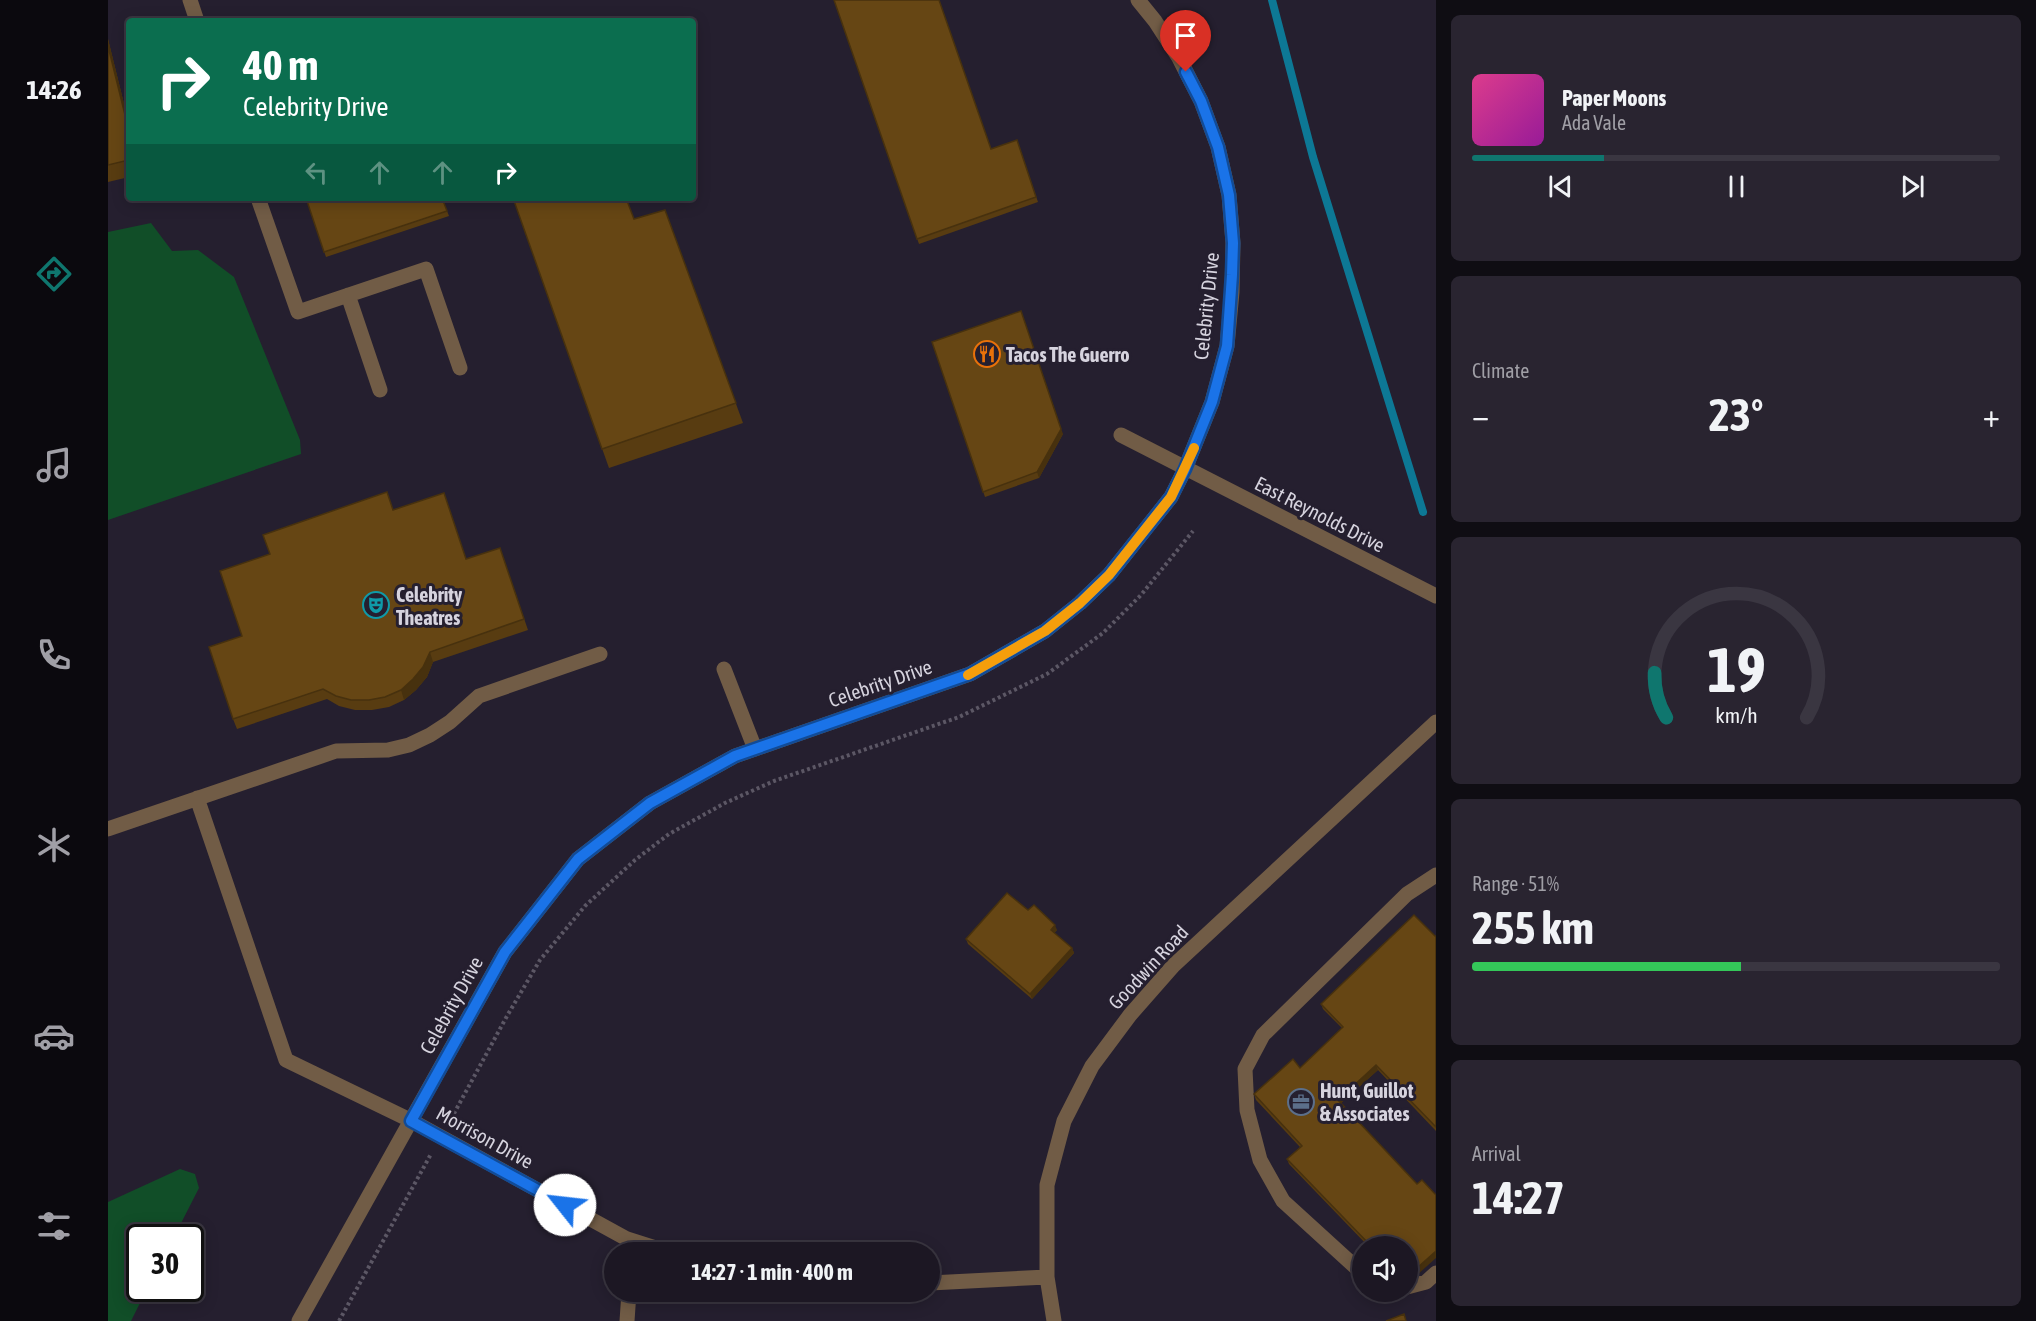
<!DOCTYPE html>
<html lang="en">
<head>
<meta charset="utf-8">
<style>
	:root { --surface:#1c1723; --page:#292430; --text:#f1f3f6; --muted:#a09fa6; --line:#3a3641; --accent:#0f766e }
	body { margin:0; font-family:"Asap Condensed",sans-serif; background:var(--page); color:var(--text); height:100vh; display:flex; flex-direction:column; font-size:22px; white-space:nowrap }
	* { box-sizing:border-box; margin:0 }
	p { font-size:20px; color:var(--muted) }
	.icon { flex:none; width:33px; height:33px; fill:none; stroke:currentColor; stroke-width:2; stroke-linecap:round; stroke-linejoin:round }
	.map { position:relative; flex:1; overflow:hidden }
	.side { display:flex; flex-direction:column; gap:15px; padding:15px; background:#0f0d13; width:600px }
	.side>* { flex:none }
	.guide { position:absolute; left:18px; top:18px; width:570px; height:183px; border-radius:6px; box-shadow:0 3px 15px #0003,0 0 0 2px var(--line); background:#0b6e4f; color:#fff; overflow:hidden }
	.tools { position:absolute; left:1244px; top:1236px; display:grid; gap:12px }
	.tools a { display:grid; place-items:center; width:66px; height:66px; border-radius:50%; background:var(--surface); box-shadow:0 3px 15px #0003,0 0 0 2px var(--line); font-size:30px }
	.speed { position:absolute; left:18px; top:1224px; display:flex; gap:12px; font-size:30px; font-weight:700; text-align:center }
	.speed>* { display:grid; place-content:center; width:78px; height:78px; border-radius:50%; background:var(--surface); box-shadow:0 3px 15px #0003,0 0 0 2px var(--line); line-height:1 }
	.speed .limit { border:3px solid #111; border-radius:9px; background:#fff; color:#111 }
	.pin { position:absolute; display:grid; place-items:center; width:51px; height:51px; color:#fff; margin:-62px -26px; border-radius:50% 50% 50% 0; rotate:-45deg; box-shadow:0 0 6px #0007 }
	.pin .icon { rotate:45deg }
	.me { position:absolute; width:66px; margin:-33px; rotate:299deg; stroke-linejoin:round; filter:drop-shadow(0 0 4px #0008) }
	.turn { display:flex; align-items:center; gap:21px; height:126px; padding:0 18px; font-size:27px }
	.turn .icon { width:78px; height:78px; stroke-width:2.5 }
	.turn b { display:block; font-size:42px; line-height:51px }
	.lanes { display:flex; align-items:center; height:57px; padding:0 18px; background:#0003; justify-content:center; gap:30px; direction:ltr }
	.lanes .off { opacity:.35 }
	.big { font-size:45px; font-weight:700; line-height:1.1 }
	.side .card { flex:1; display:flex; flex-direction:column; justify-content:center; gap:9px; min-width:0; padding:0 21px; border-radius:9px; background:var(--page) }
	.side .dial { align-items:center; gap:0 }
	.dial svg { height:156px; overflow:visible; fill:none; stroke:var(--line); stroke-width:7; stroke-linecap:round; text-anchor:middle }
	.dial text { fill:var(--text); stroke:none }
	.song { display:flex; align-items:center; gap:18px }
	.cover { width:72px; height:72px; border-radius:9px; background:linear-gradient(135deg,hsl(330 70% 55%),hsl(300 70% 35%)) }
	.played { height:6px; border-radius:3px; background:linear-gradient(90deg,var(--accent) 25%,var(--line) 25%) }
	.keys { display:flex; justify-content:space-around; direction:ltr }
	.heat { display:flex; justify-content:space-between; align-items:center; font-size:33px; direction:ltr }
	.charge { height:9px; border-radius:4px; background:linear-gradient(90deg,#34c759 51%,var(--line) 0) }
	.trip { position:absolute; left:496px; top:1242px; width:336px; height:60px; border-radius:30px; background:var(--surface); box-shadow:0 3px 15px #0003,0 0 0 2px var(--line); font-weight:700; line-height:60px; text-align:center }
	main { display:flex; flex:1; min-height:0 }
	.tab-bar { display:flex; flex-direction:column; width:108px; justify-content:space-around; align-items:center; background:#0b090e; color:var(--muted) }
	.tab-bar .icon { width:42px; height:42px }
	.tab-bar .selected { color:var(--accent) }
	.tab-bar b { font-size:27px; color:var(--text) }
	.map>svg:first-child { display:block }
	.green { fill:#114e28 }
	.lines { fill:none; stroke-linecap:round; stroke-linejoin:round }
	.stream { stroke:#0d7895; stroke-width:8 }
	.path { stroke:#5c5765; stroke-width:4; stroke-dasharray:3 3; stroke-linecap:butt }
	.minor { stroke:#715c46; stroke-width:15 }
	.wall { fill:#583c11 }
	.shaded-wall { fill:#47310e }
	.building { fill:#664614; stroke:#47310e; stroke-width:1.5 }
	.route-casing { stroke:#114b97; stroke-width:15 }
	.route { stroke:#1a73e8; stroke-width:10 }
	.slow { stroke:#f59e0b; stroke-width:10 }
	.labels { text-anchor:middle; dominant-baseline:central; stroke-width:6; stroke-linejoin:round; paint-order:stroke }
	.street-label { font-size:20px; fill:#d6d3de; stroke:#251f2f }
	.poi-label { font-size:20px; font-weight:bold; fill:#d6d3de; stroke:#251f2f; text-anchor:start }
</style>
</head>
<body>
<main>
<nav class="tab-bar">
<b>14:26</b>
<svg class="icon selected" aria-label="directions" viewBox="0 0 24 24"><path d="M12 3l9 9-9 9-9-9zM9 14v-3h6M13 9l2 2-2 2"/></svg>
<svg class="icon" aria-label="music" viewBox="0 0 24 24"><path d="M9 18V5l10-2v13"/><circle cx="6" cy="18" r="3"/><circle cx="16" cy="16" r="3"/></svg>
<svg class="icon" aria-label="phone" viewBox="0 0 24 24"><path d="M5 4h4l2 5-3 2q2 4 5 5l2-3 5 2v4C11 20 4 13 5 4z"/></svg>
<svg class="icon" aria-label="climate" viewBox="0 0 24 24"><path d="M12 3v18M4 7l16 10M4 17L20 7"/></svg>
<svg class="icon" aria-label="car" viewBox="0 0 24 24"><path d="M5 17H2v-5l4-1 3-4h7l3 4 3 1v5h-3M9 17h6M6 11h13"/><circle cx="7" cy="17" r="2"/><circle cx="17" cy="17" r="2"/></svg>
<svg class="icon" aria-label="filters" viewBox="0 0 24 24"><path d="M4 7h16M4 17h16"/><circle cx="9" cy="7" r="2"/><circle cx="15" cy="17" r="2"/></svg>
</nav>
<div class="map">
<svg width="1328" height="1321" viewBox="0 0 1328 1321">
	<rect width="100%" height="100%" fill="#251f2f"/>
	<!-- green -->
	<path class="green" d="M43 223 64 251 90 250 126 277 192 440 193 454 0 520V232Z
		M72 1169 87 1174 91 1188 66 1237 32 1238V1288L39 1289 23 1321H0V1202Z"/>
	<g class="lines">
		<!-- stream -->
		<path class="stream" d="M1164 0 1205 157 1315 512"/>
		<!-- path -->
		<path class="path" d="M343 1119 399 1016 432 960 477 906 527 860 561 834 617 803 666 781 851 717 939 674 995 633 1033 595 1085 531
			M231 1321 323 1154"/>
		<!-- minor -->
		<path class="minor" d="M82 0 89 21
			M150 198 190 312 318 269 352 368
			M240 295 272 390
			M1013 435 1328 596
			M616 669 647 749
			M89 798 178 1060 304 1121 519 1239 560 1252
			M0 829 228 751 280 750 301 745 322 735 342 722 371 696 492 654
			M1254 1273 1175 1201 1152 1160 1139 1110 1137 1069 1155 1035 1299 894 1328 875
			M822 1283 939 1277
			M1299 1287 1318 1282 1328 1273
			M191 1321 397 952 470 859 542 803 627 756 862 674 937 631 972 603 1001 575 1063 497 1077 469 1104 402 1119 346 1124 292 1125 243 1121 195 1110 147 1093 101 1071 58 1047 21 1030 0
			M519 1321 521 1292
			M946 1321 939 1277V1185L956 1121 984 1066 1022 1015 1065 966 1328 722"/>
	</g>
	<!-- wall -->
	<path class="wall" d="M726 0 883 149 909 140 930 202 811 244Z
		M0 39 21 124V177L0 182Z
		M198 198H334L341 216 218 257Z
		M405 198 526 219 557 210 635 423 501 468Z
		M824 342 955 434 931 478 877 497Z
		M285 510 358 559 392 548 420 630 325 662 319 677 308 690 296 700 281 707 264 710H247L231 706 219 699 129 729 125 719 134 636Z
		M920 910 949 930 946 933 964 948 966 953 924 999 860 944 858 939Z
		M1328 936V1131L1270 1070 1233 1103 1299 1246H1260L1181 1164 1179 1159 1192 1147 1148 1100 1146 1094 1192 1068 1234 1028 1215 1009 1213 1004Z"/>
	<!-- shaded-wall -->
	<path class="shaded-wall" d="M0 39 21 124V131L0 46Z
		M913 311 955 434 931 478 929 472Z
		M322 652 325 662 319 677 308 690 296 700 293 690Z
		M947 925 949 930 945 935 943 930Z
		M964 948 966 953 924 999 922 994Z
		M1268 1065 1270 1070 1231 1105 1230 1100Z
		M1328 1251V1258L1299 1284V1277Z"/>
	<!-- building -->
	<path class="building" d="M726 0H831L883 149 909 140 928 197 809 239Z
		M0 46 21 131V160L0 165Z
		M198 198H334L339 211 216 252Z
		M405 198H518L526 219 557 210 628 403 494 449Z
		M913 311 953 429 929 472 875 492 824 342Z
		M279 492 285 510 336 493 358 559 392 548 416 619 322 652 315 667 305 679 293 690 277 697 261 700H243L228 696 215 689 125 719 101 647 134 636 112 571 162 554 155 535Z
		M899 893 920 910 926 905 947 925 943 930 964 948 922 994 858 939Z
		M1306 915 1327 936H1328V1127L1268 1065 1230 1100 1309 1184 1314 1180 1328 1195V1251L1299 1277V1246H1263L1179 1159 1194 1146 1146 1094 1185 1059 1192 1068 1235 1027 1213 1004Z
		M1296 1314 1298 1321H1278Z"/>
	<g class="lines">
		<defs>
			<path id="route" d="M457 1205 303 1121 397 952 470 859 542 803 627 756 862 674 937 631 972 603 1001 575 1063 497 1077 469 1104 402 1119 346 1124 275 1125 243 1121 195 1110 147 1093 101 1078 72"/>
		</defs>
		<!-- route casing -->
		<use href="#route" class="route-casing"/>
		<!-- route -->
		<use href="#route" class="route"/>
		<!-- slow -->
		<path class="slow" d="M860 675 937 631 972 603 1001 575 1063 497 1086 448"/>
	</g>
	<!-- icons -->
	<defs>
		<symbol id="restaurant-ring" viewBox="-11 -11 22 22"><circle r="9.5" fill="#251f2f" stroke="#e8710a" stroke-width="1.5"/><path d="M-5-6h1v4h1v-4h1v4h1v-4h1v5L-1.5 .5V6h-2V.5L-5-1ZM5-6V6H3V1.5H1.5Q1.5-4 5-6Z" fill="#e8710a"/></symbol>
		<symbol id="theatre-ring" viewBox="-11 -11 22 22"><circle r="9.5" fill="#251f2f" stroke="#0f9aa8" stroke-width="1.5"/><path d="M-5-5.5Q0-4 5-5.5V0Q5 5 0 6Q-5 5-5 0ZM-3.3-2.5H-1v1.5H-3.3ZM1-2.5H3.3v1.5H1ZM-2.8 1Q0 5.5 2.8 1Z" fill="#0f9aa8"/></symbol>
		<symbol id="office-ring" viewBox="-11 -11 22 22"><circle r="9.5" fill="#251f2f" stroke="#5c6f8a" stroke-width="1.5"/><path d="M-6-3h4V-5.5h4V-3h4V5H-6ZM-1-4.5V-3h2v-1.5ZM-6 0V1H6V0Z" fill="#5c6f8a"/></symbol>
	</defs>
	<g fill-rule="evenodd">
		<use href="#restaurant-ring" x="864" y="339" width="30" height="30"/>
		<use href="#theatre-ring" x="253" y="590" width="30" height="30"/>
		<use href="#office-ring" x="1178" y="1087" width="30" height="30"/>
	</g>
	<g class="labels">
		<!-- street labels -->
		<g class="street-label">
			<text transform="translate(1098 306) rotate(-84)">Celebrity Drive</text>
			<text transform="translate(1212 514) rotate(27)">East Reynolds Drive</text>
			<text transform="translate(772 683) rotate(-19)">Celebrity Drive</text>
			<text transform="translate(1040 967) rotate(-47)">Goodwin Road</text>
			<text transform="translate(343 1005) rotate(-61)">Celebrity Drive</text>
			<text transform="translate(377 1137) rotate(29)">Morrison Drive</text>
		</g>
		<!-- poi labels -->
		<g class="poi-label">
			<text x="898" y="354">Tacos The Guerro</text>
			<text x="288" y="594">Celebrity<tspan x="288" dy="23">Theatres</tspan></text>
			<text x="1212" y="1090">Hunt, Guillot<tspan x="1212" dy="23">&amp; Associates</tspan></text>
		</g>
	</g>
</svg>
<div class="tools">
<a><svg class="icon" aria-label="sound" viewBox="0 0 24 24"><path d="M4 9h4l5-4v14l-5-4H4zM17 9q2 3 0 6"/></svg></a>
</div>
<div class="speed"><div class="limit">30</div></div>
<div class="pin" style="left:1078px;top:72px;background:#d93025"><svg class="icon" aria-label="arrive" viewBox="0 0 24 24"><path d="M6 21V4h12l-3 4 3 4H6"/></svg></div>
<svg class="me" style="left:457px;top:1205px" viewBox="-20 -20 40 40"><circle r="19" fill="#fff"/><path d="M0-13L10 11 0 6-10 11z" fill="#1a73e8"/></svg>
<div class="trip">14:27 · 1 min · 400 m</div>
<div class="guide">
<div class="turn"><svg class="icon" aria-label="right" viewBox="0 0 24 24"><path d="M7 20v-9h11M14 6l5 5-5 5"/></svg><div><b>40 m</b>Celebrity Drive</div></div>
<div class="lanes"><svg class="icon off" aria-label="left" viewBox="0 0 24 24"><path d="M17 20v-9H6M10 6l-5 5 5 5"/></svg><svg class="icon off" aria-label="ahead" viewBox="0 0 24 24"><path d="M12 20V5M6 11l6-6 6 6"/></svg><svg class="icon off" aria-label="ahead" viewBox="0 0 24 24"><path d="M12 20V5M6 11l6-6 6 6"/></svg><svg class="icon" aria-label="right" viewBox="0 0 24 24"><path d="M7 20v-9h11M14 6l5 5-5 5"/></svg></div>
</div>
</div>
<section class="side">
<div class="card">
<div class="song"><i class="cover"></i><div><b>Paper Moons</b><p>Ada Vale</p></div></div>
<div class="played"></div>
<div class="keys"><svg class="icon" aria-label="previous" viewBox="0 0 24 24"><path d="M18 5L8 12l10 7zM5 5v14"/></svg><svg class="icon" aria-label="pause" viewBox="0 0 24 24"><path d="M8 5v14M16 5v14"/></svg><svg class="icon" aria-label="next" viewBox="0 0 24 24"><path d="M6 5l10 7-10 7zM19 5v14"/></svg></div>
</div>
<div class="card"><p>Climate</p>
<div class="heat"><a>−</a><b class="big">23°</b><a>+</a></div>
</div>
<div class="card dial"><svg viewBox="0 0 100 80">
<path d="M14 69A42 42 0 1 1 86 69"/>
<path d="M14 69A42 42 0 0 1 8 46" stroke="#0f766e"/>
<text x="50" y="56" font-size="32" font-weight="700">19</text>
<text x="50" y="72" font-size="11">km/h</text>
</svg></div>
<div class="card"><p>Range · 51%</p><b class="big">255 km</b><div class="charge"></div></div>
<div class="card"><p>Arrival</p><b class="big">14:27</b></div>
</section>
</main>
</body>
</html>
